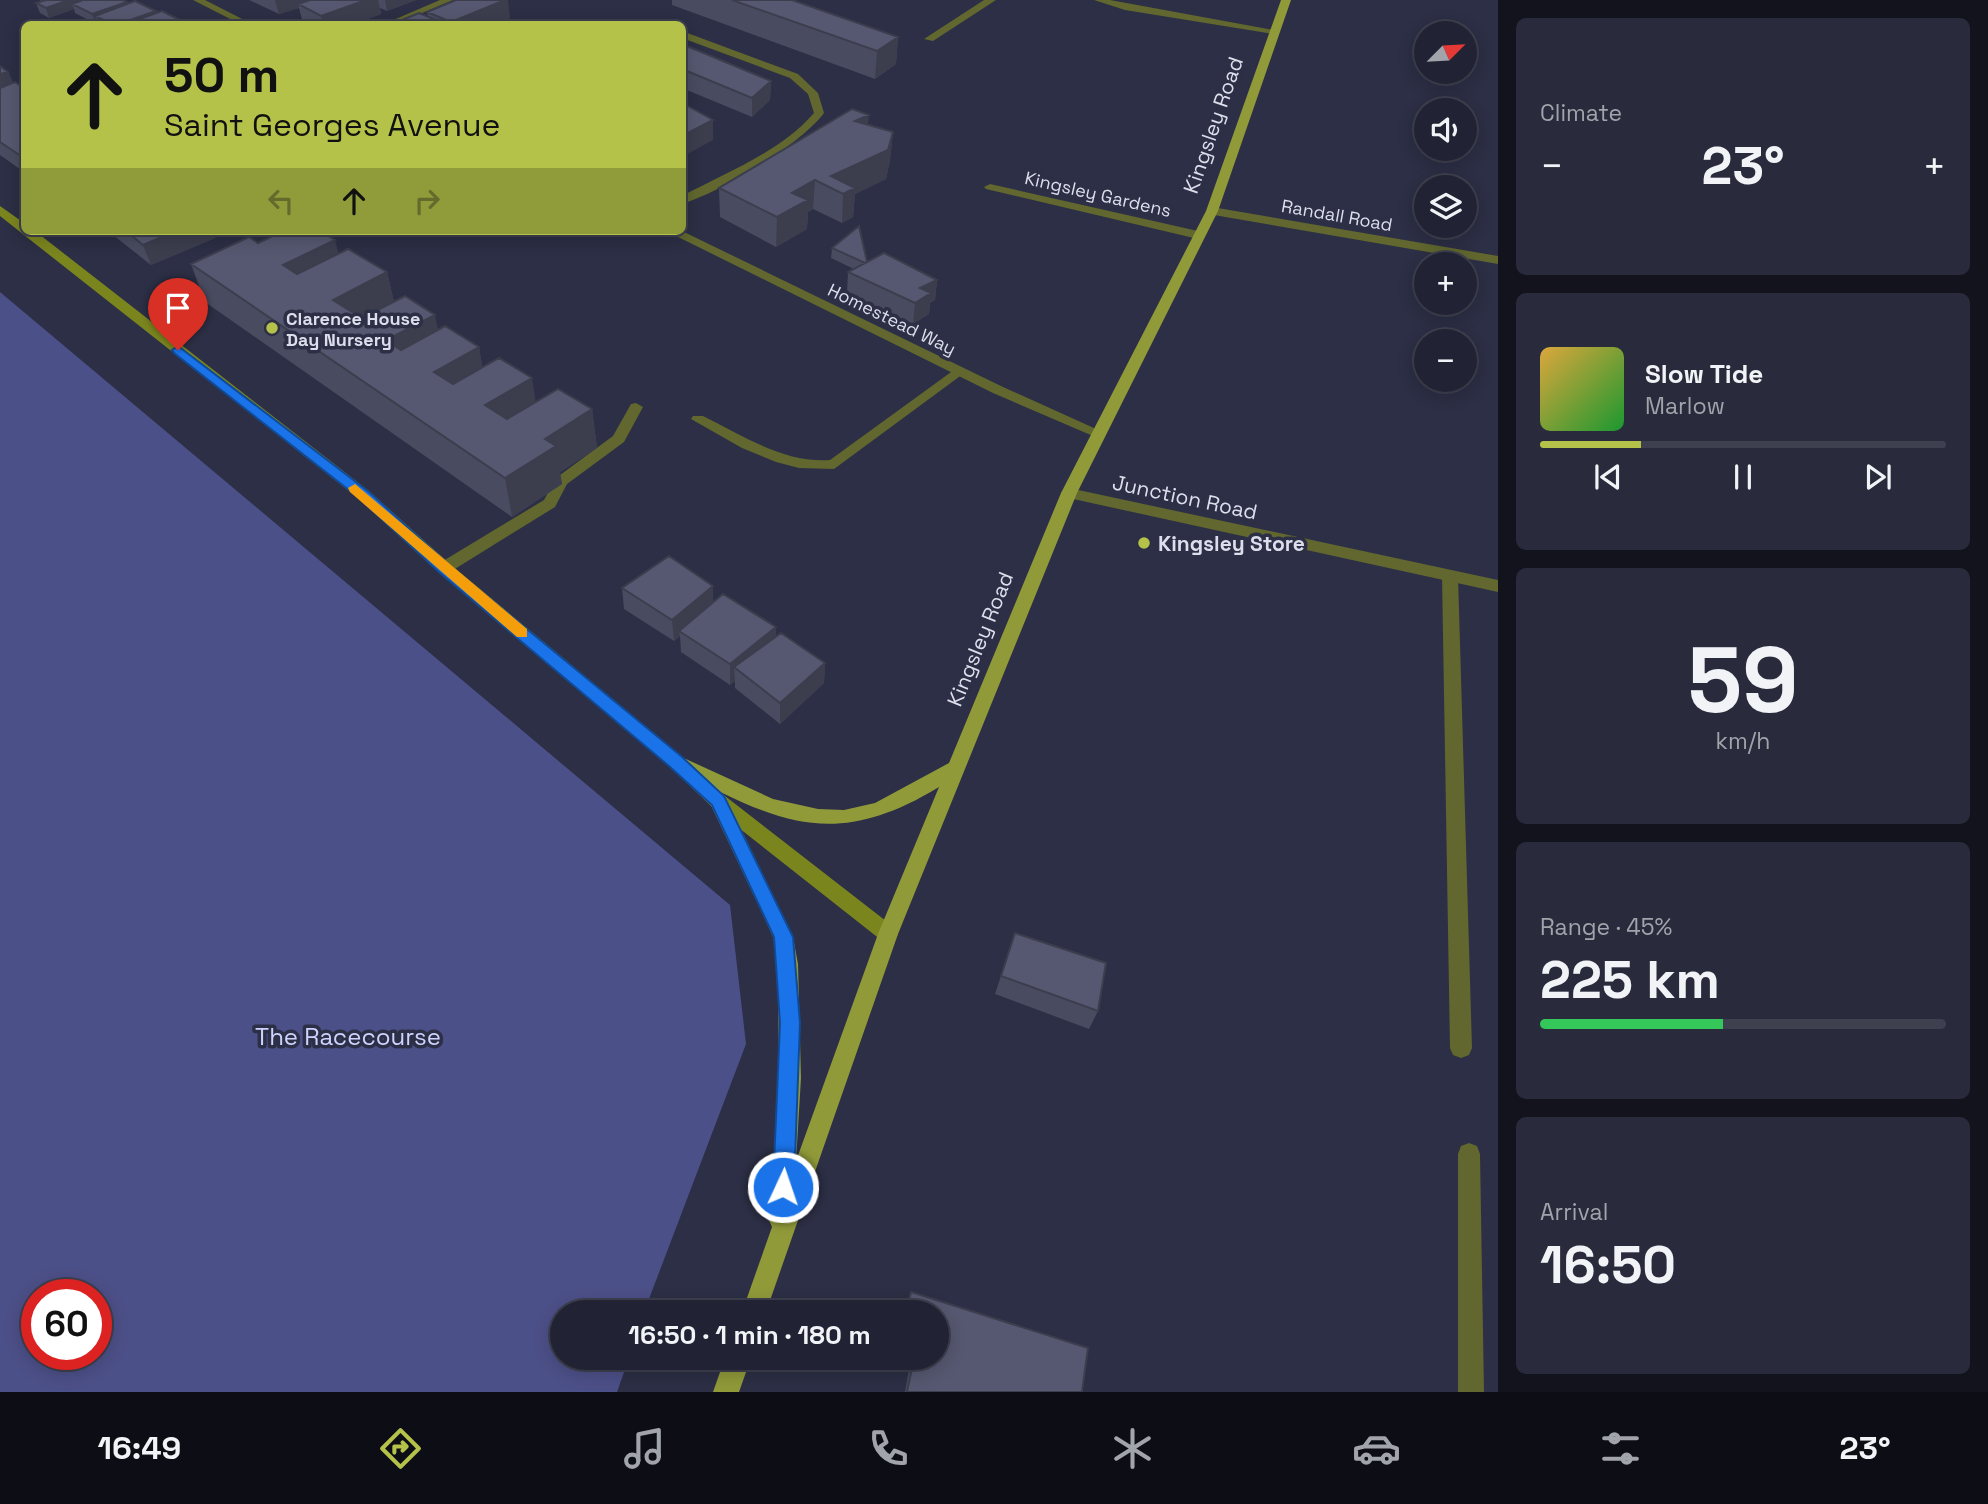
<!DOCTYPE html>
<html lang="en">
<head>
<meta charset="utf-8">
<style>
	:root { --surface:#212334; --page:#292b3c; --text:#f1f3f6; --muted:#a2a4ac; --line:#3e404f; --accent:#b5c249 }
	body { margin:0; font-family:"Space Grotesk",sans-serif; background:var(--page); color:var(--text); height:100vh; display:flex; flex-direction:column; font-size:26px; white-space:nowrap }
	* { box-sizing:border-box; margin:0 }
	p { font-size:23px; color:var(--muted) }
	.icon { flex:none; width:38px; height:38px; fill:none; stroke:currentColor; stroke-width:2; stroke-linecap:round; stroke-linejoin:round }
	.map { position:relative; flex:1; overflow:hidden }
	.sheet { display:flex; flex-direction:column; gap:18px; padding:18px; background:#12131d; width:490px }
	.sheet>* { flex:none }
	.hud { position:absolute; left:21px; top:21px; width:665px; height:214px; border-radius:10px; box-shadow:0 4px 18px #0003,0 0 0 2px var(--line); background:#b5c249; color:#111; overflow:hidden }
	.needle { width:46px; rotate:66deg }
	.tools { position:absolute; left:1414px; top:21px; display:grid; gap:14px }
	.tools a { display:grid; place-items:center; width:63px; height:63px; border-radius:50%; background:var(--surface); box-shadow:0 4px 18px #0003,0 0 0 2px var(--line); font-size:35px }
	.speed { position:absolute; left:21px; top:1279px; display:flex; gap:14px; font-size:35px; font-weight:700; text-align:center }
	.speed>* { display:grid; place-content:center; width:91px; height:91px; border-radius:50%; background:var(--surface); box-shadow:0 4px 18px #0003,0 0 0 2px var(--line); line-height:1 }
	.speed .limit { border:10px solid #d22; background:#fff; color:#111 }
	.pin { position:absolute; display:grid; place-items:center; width:60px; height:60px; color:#fff; margin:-72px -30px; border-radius:50% 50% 50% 0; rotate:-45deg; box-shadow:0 0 7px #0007 }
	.pin .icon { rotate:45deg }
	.me { position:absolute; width:77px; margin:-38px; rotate:3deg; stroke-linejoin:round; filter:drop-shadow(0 0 5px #0008) }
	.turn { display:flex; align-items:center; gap:24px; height:147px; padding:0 28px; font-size:32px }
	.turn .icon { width:91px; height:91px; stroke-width:2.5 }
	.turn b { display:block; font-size:49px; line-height:60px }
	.lanes { display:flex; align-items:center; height:66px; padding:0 28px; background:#0003; justify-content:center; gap:35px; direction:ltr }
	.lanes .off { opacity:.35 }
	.big { font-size:52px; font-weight:700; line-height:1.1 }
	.sheet .card { flex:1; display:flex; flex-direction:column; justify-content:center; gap:10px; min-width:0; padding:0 24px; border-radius:10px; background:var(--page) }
	.sheet .dial { align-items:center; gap:0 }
	.dial b { font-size:91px; line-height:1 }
	.song { display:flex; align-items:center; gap:21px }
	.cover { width:84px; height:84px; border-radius:10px; background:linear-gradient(135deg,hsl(40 70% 55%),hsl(130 70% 35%)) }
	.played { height:7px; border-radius:4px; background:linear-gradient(90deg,var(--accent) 25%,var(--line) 25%) }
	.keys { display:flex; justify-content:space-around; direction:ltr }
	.heat { display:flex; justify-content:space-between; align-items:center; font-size:38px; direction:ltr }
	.charge { height:10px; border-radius:5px; background:linear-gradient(90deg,#34c759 45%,var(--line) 0) }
	.trip { position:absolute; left:550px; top:1300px; width:399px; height:70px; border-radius:35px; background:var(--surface); box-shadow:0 4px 18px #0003,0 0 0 2px var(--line); font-weight:700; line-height:70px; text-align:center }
	.menu { display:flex; height:112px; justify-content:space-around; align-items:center; background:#0d0e15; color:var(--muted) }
	.menu .icon { width:49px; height:49px }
	.menu .current { color:var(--accent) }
	.menu b { font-size:32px; color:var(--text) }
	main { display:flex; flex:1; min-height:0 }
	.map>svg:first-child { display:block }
	.green { fill:#4c5088; fill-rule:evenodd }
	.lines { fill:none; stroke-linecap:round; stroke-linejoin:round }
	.lane { fill:#61672e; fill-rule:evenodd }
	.street { fill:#61672e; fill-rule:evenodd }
	.secondary { fill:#7b851e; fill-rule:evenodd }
	.primary { fill:#909a39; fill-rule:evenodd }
	.wall { fill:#494c60 }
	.shaded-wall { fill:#3c3e4e }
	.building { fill:#555870; stroke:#3c3e4e; stroke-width:2 }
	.route { fill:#1a73e8; stroke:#114b97; stroke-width:2 }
	.slow { fill:#f59e0b }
	.poi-dot { fill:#b5c249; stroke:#2c2f45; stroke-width:2.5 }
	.labels { text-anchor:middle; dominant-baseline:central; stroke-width:7; stroke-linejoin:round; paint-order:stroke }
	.far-street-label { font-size:18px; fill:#dcdeec; stroke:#2c2f45 }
	.far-poi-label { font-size:18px; font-weight:bold; fill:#dcdeec; stroke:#2c2f45; text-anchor:start }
	.street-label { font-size:21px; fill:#dcdeec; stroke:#2c2f45 }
	.poi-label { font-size:21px; font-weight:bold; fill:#dcdeec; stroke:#2c2f45; text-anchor:start }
	.near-park-label { font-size:24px; fill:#cdd3fe; stroke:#2c2f45 }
</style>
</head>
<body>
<main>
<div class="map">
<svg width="1498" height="1392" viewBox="0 0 1498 1392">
	<rect width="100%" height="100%" fill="#2c2f45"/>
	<!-- green -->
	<path class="green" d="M0 292 730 905 746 1044 644 1312H562V1358H629L617 1392H0ZM96 1295V1354H37V1295Z"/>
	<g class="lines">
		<!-- lane -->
		<path class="lane" d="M440 0H453L396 24H384Z
			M984 0H996L933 41 924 39Z
			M1094 0H1110L1279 31 1274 34 1125 10Z
			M990 184 1198 231 1204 235 1198 239 986 189 984 187Z
			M958 367 963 368V374L834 469 799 468 776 462 742 448 691 419 693 416H703C744 436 783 463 830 460Z
			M636 403 643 407 624 442 567 484 555 507 450 572H438L436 568 438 564 544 500 556 478 613 436 631 404Z
			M1450 570 1458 576 1472 1048 1469 1055 1461 1058 1453 1055 1450 1048 1442 576Z
			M1469 1143 1477 1146 1480 1154 1484 1392H1458V1154L1461 1146Z"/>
		<!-- street -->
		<path class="street" d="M193 0H205L252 24H240Z
			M654 19 665 24H651V20Z
			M682 31 798 74 818 93 824 113C800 145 721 192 682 204V196C727 172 780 152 814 113L808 94 790 78 682 38Z
			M1212 207 1498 256V264L1208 214 1206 211Z
			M666 231H682L1003 387 1105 433 1098 438 1093 436 993 393Z
			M1069 488 1498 580V592L1064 497 1061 493 1064 489Z"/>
		<!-- secondary -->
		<path class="secondary" d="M0 206 24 223V231H35L369 491 450 564 681 756 725 796 895 928 898 934 895 940 888 943 881 940 711 806 669 766 438 572 359 499 0 216Z"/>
		<!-- primary -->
		<path class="primary" d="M1281 0H1291L1218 211 1077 493 898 934 766 1312H742L772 1227 769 1220 779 1078 778 964 773 937 764 917 709 801 711 796 718 793 725 796 793 937 798 964 801 1078 796 1161 878 934 939 787C829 854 773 819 669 766L666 761 669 756 675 754 773 799 818 809 844 810 875 803 949 763 1061 493 1206 211Z
			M725 1358H751L739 1392H713Z"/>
	</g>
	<!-- wall -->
	<path class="wall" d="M40 0H123L128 4 156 11V13L184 22 185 24H98V23L96 24 75 13 74 9 49 18 40 13 36 3 41 2Z
		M249 0H416L387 11 380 8 381 14 354 24H305L303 23 299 8 279 14Z
		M672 0H792L898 37 896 64 875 79 672 5Z
		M427 12 510 18 494 24H392L428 17Z
		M682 44 771 81 770 100 752 117 682 88Z
		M0 66 8 72 13 83 24 88V172L0 155Z
		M868 124 893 132 890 160 886 179 855 194 853 217 842 223 813 209 808 212 807 229 776 247 720 217 719 188Z
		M108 231H212L215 238 151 265Z
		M258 243 338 254 387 272 394 302 438 330 479 347 482 367 536 402 592 409 597 448 560 472 562 484 512 517 205 302 191 264Z
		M832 248 867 262 937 280 935 300 930 303 929 314 913 324 847 293 848 272 854 269 831 258Z
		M713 586V602L776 627V637L825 663 824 683 780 724 735 688V681L730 685 681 652 680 636 674 641 624 609 622 588Z
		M1015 933 1098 1011 1089 1029 995 994Z
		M911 1292 1082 1392H905L911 1358H936V1312H905Z"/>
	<!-- shaded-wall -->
	<path class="shaded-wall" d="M69 0H98L72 4 74 9 49 18 46 8Z
		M275 0H324L298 4 299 8 279 14Z
		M366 0H378L381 14 354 24H323L321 16Z
		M385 0H416L387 11Z
		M505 0H508L510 18 494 24H451V22Z
		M127 2 130 12 95 16 98 23 96 24 92 14Z
		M156 11 159 21 119 24Z
		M898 37 896 64 875 79 877 51Z
		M8 72 17 91 0 97V74Z
		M771 81 770 100 752 117V98Z
		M869 115 866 143 855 121Z
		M713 120V140L682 157V136Z
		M893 132 890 160 886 179 855 194 853 217 842 223 843 194 831 176Z
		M815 180 813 209 808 212 807 229 776 247 777 217 792 193Z
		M176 231H212L215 238 151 265 143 245Z
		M335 240 345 278 295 303 283 265Z
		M387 272 396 311 343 338 333 300Z
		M937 280 935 300 930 303 929 314 913 324 915 303 920 288Z
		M435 315 443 353 396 379 386 340Z
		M479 347 486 386 443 411 434 372Z
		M532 378 538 416 493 444 485 405Z
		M592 409 597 448 560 472 562 484 512 517 505 478 545 439Z
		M713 586V607L679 631 680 636 674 641 672 620Z
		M776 627V648L734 667 735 681 730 685V664Z
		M825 663 824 683 780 724V703Z"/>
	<!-- building -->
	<path class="building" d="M46 0H69L46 8 36 3Z
		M83 0H123L127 2 92 14 72 4Z
		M310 0H366L321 16 298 4Z
		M456 0H505L451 22 427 12Z
		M732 0H792L898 37 877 51Z
		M135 1 156 11 119 24H112L95 16Z
		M162 11 184 22 177 24H131L128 23Z
		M419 13 446 24H392Z
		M682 44 771 81 752 98 682 69Z
		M0 66 8 72 0 74Z
		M15 82 24 88V155L21 156 0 142V88Z
		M686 105 713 120 682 136V108Z
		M852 109 869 115 855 121 893 132 888 150 831 176 855 188 843 194 815 180 792 193 808 200 777 217 719 188Z
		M859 226 867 262 865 263 832 248Z
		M126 231H176L143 245Z
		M283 231H320L335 240 283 265 297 274 348 249 387 272 333 300 362 318 405 296 435 315 386 340 401 350 445 326 479 347 434 372 453 384 499 358 532 378 485 405 507 419 558 389 592 409 545 439 556 446 505 478 191 264 249 237 258 243Z
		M884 253 937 280 920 288 931 293 915 303 848 272Z
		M669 556 713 586 672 620 622 588Z
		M723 594 776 627 730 664 679 631Z
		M781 633 825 663 780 703 734 667Z
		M1015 933 1106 963 1098 1011 1001 976Z
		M911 1292 1088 1348 1082 1392H907L914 1358H936V1312H906Z"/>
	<!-- route -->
	<path class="route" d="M178 346 369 492 449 565 681 756 724 796 793 937 800 1023 794 1187 791 1194 783 1197 776 1194 773 1187 780 1023 774 937 712 805 669 766 439 572 359 498 174 353 172 350Z"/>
	<!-- slow -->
	<path class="slow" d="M355 484 527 629V637H517L350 492 348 488Z"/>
	<!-- markers -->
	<g class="poi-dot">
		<circle cx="272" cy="328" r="7"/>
		<circle cx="1144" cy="543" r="7"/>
	</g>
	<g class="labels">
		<!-- far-street labels -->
		<g class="far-street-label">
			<text transform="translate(1098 194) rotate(13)">Kingsley Gardens</text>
			<text transform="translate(1337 215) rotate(10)">Randall Road</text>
			<text transform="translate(892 319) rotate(26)">Homestead Way</text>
		</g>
		<!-- far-poi labels -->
		<g class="far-poi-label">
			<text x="286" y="318">Clarence House<tspan x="286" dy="21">Day Nursery</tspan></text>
		</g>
		<!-- street labels -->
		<g class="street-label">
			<text transform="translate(1213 125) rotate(-71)">Kingsley Road</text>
			<text transform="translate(1185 497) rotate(12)">Junction Road</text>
			<text transform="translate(980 639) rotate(-68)">Kingsley Road</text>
		</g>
		<!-- poi labels -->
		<g class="poi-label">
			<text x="1158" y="543">Kingsley Store</text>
		</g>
		<!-- near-park labels -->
		<g class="near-park-label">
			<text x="348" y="1036">The Racecourse</text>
		</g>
	</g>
</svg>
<div class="tools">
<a><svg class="needle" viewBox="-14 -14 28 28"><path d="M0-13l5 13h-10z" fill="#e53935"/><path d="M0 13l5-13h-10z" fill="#a2a4ac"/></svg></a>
<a><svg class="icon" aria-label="sound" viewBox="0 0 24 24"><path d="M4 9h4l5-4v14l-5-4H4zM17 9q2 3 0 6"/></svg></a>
<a><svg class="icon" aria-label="layers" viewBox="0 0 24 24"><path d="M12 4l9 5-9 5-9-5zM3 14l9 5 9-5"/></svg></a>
<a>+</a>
<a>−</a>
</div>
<div class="speed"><div class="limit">60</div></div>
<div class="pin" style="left:178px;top:350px;background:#d93025"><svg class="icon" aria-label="arrive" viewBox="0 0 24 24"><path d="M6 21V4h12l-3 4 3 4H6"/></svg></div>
<svg class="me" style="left:783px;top:1187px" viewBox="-20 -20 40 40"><circle r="17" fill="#1a73e8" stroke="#fff" stroke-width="3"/><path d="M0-11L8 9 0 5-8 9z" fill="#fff"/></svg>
<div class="trip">16:50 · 1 min · 180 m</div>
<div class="hud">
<div class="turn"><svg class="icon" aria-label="ahead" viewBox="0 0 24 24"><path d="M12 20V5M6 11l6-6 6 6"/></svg><div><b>50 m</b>Saint Georges Avenue</div></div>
<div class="lanes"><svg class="icon off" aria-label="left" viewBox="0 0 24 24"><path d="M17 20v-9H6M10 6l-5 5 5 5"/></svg><svg class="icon" aria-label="ahead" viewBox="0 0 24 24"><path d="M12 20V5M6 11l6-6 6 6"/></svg><svg class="icon off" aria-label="right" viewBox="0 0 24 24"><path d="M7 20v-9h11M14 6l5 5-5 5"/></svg></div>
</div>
</div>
<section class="sheet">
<div class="card"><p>Climate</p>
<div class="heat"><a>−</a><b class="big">23°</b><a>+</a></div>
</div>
<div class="card">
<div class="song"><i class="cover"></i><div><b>Slow Tide</b><p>Marlow</p></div></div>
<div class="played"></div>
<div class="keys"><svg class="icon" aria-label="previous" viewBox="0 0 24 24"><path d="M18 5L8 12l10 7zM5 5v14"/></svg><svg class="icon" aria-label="pause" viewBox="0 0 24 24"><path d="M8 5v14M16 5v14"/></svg><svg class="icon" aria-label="next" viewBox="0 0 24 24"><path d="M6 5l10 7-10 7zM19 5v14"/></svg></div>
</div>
<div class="card dial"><b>59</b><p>km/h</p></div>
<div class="card"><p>Range · 45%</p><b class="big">225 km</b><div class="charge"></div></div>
<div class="card"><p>Arrival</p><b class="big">16:50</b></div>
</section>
</main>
<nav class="menu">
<b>16:49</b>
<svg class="icon current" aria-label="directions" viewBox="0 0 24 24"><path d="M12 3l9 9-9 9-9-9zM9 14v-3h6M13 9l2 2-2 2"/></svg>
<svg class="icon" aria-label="music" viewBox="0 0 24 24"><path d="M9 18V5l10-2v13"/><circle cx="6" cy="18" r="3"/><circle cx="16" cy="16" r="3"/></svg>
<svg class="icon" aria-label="phone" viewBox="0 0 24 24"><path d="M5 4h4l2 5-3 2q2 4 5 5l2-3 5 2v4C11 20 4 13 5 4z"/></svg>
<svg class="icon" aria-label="climate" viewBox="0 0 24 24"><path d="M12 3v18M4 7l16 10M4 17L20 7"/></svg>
<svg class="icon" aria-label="car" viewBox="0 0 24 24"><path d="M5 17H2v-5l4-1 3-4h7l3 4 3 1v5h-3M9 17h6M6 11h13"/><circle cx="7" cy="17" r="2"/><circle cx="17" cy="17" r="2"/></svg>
<svg class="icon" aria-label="filters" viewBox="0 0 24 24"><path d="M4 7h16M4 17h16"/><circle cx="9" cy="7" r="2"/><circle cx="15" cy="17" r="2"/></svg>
<b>23°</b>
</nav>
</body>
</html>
